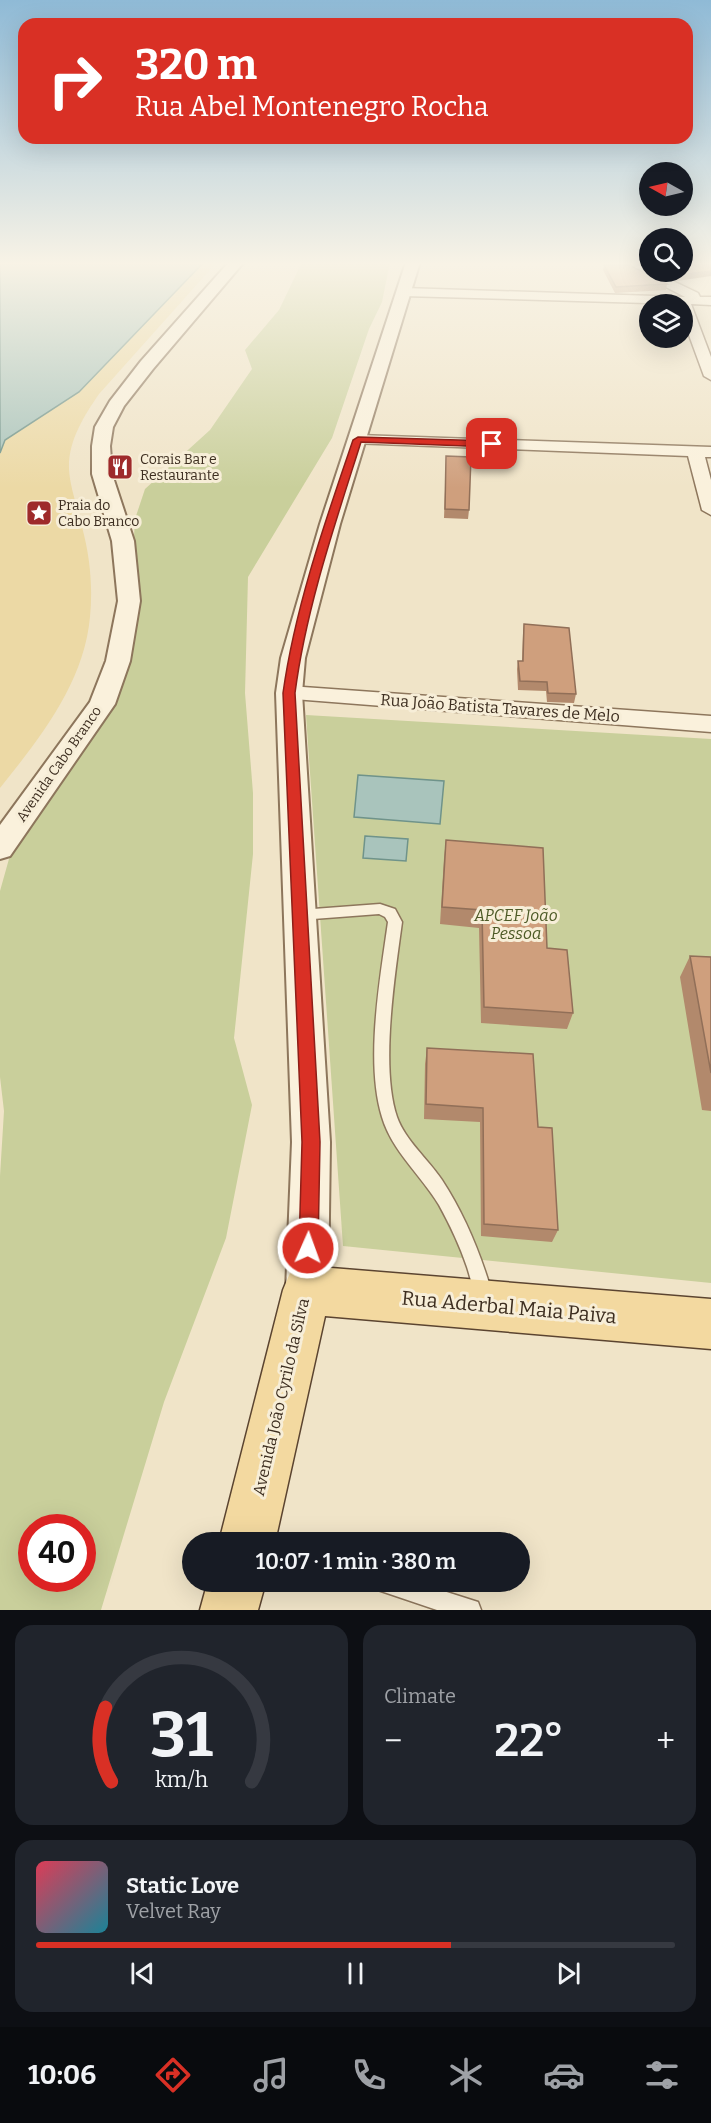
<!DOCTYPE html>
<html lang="en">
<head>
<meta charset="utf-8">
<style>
	:root { --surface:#171b24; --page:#20242c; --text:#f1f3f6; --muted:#9ea1a6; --line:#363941; --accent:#d93025 }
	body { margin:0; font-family:Bitter,serif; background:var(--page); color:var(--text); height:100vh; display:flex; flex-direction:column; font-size:22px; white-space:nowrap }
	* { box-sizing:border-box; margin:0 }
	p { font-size:20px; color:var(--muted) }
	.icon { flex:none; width:33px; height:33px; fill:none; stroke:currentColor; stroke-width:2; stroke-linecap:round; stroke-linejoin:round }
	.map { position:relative; height:1610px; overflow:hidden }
	.details { display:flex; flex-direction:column; gap:15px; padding:15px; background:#0d0f14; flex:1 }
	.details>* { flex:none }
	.banner { position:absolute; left:18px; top:18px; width:675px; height:126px; border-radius:18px; box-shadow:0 6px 24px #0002; background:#d93025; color:#fff; overflow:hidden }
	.needle { width:39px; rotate:278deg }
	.buttons { position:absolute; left:639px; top:162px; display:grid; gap:12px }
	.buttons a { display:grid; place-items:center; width:54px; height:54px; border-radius:50%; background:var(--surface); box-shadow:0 6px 24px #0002; font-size:30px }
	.speed { position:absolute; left:18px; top:1514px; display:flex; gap:12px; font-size:30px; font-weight:700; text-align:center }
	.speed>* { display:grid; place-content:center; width:78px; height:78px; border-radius:50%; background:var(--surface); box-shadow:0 6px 24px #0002; line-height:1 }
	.speed .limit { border:9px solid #d22; background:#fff; color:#111 }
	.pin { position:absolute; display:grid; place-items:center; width:51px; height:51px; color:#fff; margin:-26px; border-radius:12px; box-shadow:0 3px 9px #0006 }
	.me { position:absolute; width:66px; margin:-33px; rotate:2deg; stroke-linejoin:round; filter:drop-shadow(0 0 4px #0008) }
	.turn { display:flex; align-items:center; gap:21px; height:126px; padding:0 18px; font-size:27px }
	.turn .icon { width:78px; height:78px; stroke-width:2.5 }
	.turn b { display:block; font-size:42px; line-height:51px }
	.big { font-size:45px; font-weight:600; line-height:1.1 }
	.details .widget { flex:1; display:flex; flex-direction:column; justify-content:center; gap:9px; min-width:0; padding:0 21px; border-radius:18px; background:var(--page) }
	.details .dial { align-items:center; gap:0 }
	.dial svg { height:156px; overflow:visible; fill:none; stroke:var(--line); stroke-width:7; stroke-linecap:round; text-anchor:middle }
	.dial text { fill:var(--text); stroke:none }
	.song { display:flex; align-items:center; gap:18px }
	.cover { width:72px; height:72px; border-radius:9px; background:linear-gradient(135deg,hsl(350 70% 55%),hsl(190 70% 35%)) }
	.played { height:6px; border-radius:3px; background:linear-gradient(90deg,var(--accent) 65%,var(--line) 65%) }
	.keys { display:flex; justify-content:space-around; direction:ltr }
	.heat { display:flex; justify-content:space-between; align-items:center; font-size:33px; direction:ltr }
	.details .tiles { flex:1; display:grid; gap:15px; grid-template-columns:1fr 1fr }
	.widget:last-child { grid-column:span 2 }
	.trip { position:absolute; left:182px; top:1532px; width:348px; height:60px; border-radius:30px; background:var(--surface); box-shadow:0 6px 24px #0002; font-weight:600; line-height:60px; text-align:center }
	.tab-bar { display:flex; height:96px; justify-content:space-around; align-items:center; background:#090b0e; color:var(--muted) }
	.tab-bar .icon { width:42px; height:42px }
	.tab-bar .current { color:var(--accent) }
	.tab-bar b { font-size:27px; color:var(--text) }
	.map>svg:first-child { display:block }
	.green { fill:#c9cf9b; fill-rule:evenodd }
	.sand { fill:#ecd9a5 }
	.water { fill:#a9c4bc; stroke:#6f938a; stroke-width:1.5 }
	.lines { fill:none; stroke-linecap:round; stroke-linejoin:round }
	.service-casing { stroke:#8d765c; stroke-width:3 }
	.minor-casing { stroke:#8d765c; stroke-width:3 }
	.tertiary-casing { stroke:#8d765c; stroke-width:4 }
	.primary-casing { stroke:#5b4430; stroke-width:3 }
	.service { fill:#faf1dc; fill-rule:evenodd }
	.minor { fill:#faf1dc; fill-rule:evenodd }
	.tertiary { fill:#faf1dc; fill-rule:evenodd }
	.primary { fill:#f3d9a0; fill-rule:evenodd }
	.wall { fill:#b2896c }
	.shaded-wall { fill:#916f58 }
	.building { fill:#cf9f7d; stroke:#916f58; stroke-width:1.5 }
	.route { fill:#d93025; stroke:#8d1f18; stroke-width:1.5 }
	.labels { text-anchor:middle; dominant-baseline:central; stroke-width:6; stroke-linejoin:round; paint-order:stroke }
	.far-poi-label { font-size:14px; fill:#3d2e20; stroke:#f7eed8; text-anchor:start }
	.far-street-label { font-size:14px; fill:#3d2e20; stroke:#f7eed8 }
	.street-label { font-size:16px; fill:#3d2e20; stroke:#f7eed8 }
	.park-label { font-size:16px; font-style:italic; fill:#4d5a26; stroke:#f7eed8 }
	.near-street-label { font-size:20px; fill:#3d2e20; stroke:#f7eed8 }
</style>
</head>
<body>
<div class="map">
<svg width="711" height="1610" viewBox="0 0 711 1610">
	<rect width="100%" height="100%" fill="#f0e4c8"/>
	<!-- green -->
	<path class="green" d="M302 262H390L382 302 369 329 332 438 248 577 245 693 253 793V854L234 1038 252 1105 226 1238 164 1402 101 1610H0V1176L4 1111 0 1077V891L14 841 105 721 127 661 135 519 145 489 210 430 252 369 245 350 279 310ZM32 1527H82V1578H32Z
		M306 715 711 739V1283L343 1246Z"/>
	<!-- sand -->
	<path class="sand" d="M204 262H217L99 394C84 416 68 441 69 469 70 488 78 508 82 527 90 556 93 587 90 617 84 683 40 738 0 788V453L5 440 79 392Z"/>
	<!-- water -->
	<path class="water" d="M0 262H204L79 392 5 440 0 453Z
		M358 775 444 781 440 824 354 817Z
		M365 836 408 839 406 861 363 858Z"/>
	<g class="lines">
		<defs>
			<path id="service" d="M380 904 395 909 402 922C395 975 380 1067 397 1117 405 1140 428 1159 442 1180 465 1215 481 1255 493 1296L490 1302 484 1305 478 1302C473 1291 471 1279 467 1267 460 1246 450 1225 439 1205 421 1175 392 1151 382 1117 365 1062 380 979 388 922L385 917 379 914 300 920 295 919 293 915 295 911 300 910Z
				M369 1581H412L478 1602 481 1610H437L372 1588Z"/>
			<path id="minor" d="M618 262H633L698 293 700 297H711V305L691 304 711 357V380L704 376 682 316V304L404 296 398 292 404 288 685 297Z
				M358 435 711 447V457H705L711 480V515L702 510 688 456 352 443 350 440 352 437Z
				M289 686 711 716V732L281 698 278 693 281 688Z"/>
			<path id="tertiary" d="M229 262H244L153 369 124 406 113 427 110 446 112 474 134 541 140 601 130 661 115 704 10 856 0 859V825L90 702 106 661 118 601 112 541 92 474V446L95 427 110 401 141 361Z
				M406 262H420L340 524 305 658 302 693 330 1142 328 1290 322 1305 307 1311 292 1305 286 1290 292 1142 276 693 281 658 320 524Z"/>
			<path id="primary" d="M307 1266 711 1299V1349L325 1316 275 1542H219L283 1290 290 1273Z
				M208 1581H266L258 1610H200Z"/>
		</defs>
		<!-- service casing -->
		<use href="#service" class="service-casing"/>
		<!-- minor casing -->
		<use href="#minor" class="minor-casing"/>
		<!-- tertiary casing -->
		<use href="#tertiary" class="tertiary-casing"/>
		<!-- primary casing -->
		<use href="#primary" class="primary-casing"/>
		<!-- service -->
		<use href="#service" class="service"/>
		<!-- minor -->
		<use href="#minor" class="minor"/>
		<!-- tertiary -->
		<use href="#tertiary" class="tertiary"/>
		<!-- primary -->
		<use href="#primary" class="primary"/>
	</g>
	<!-- wall -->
	<path class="wall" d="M604 265 667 284 666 290 615 293 603 270Z
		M658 272H682L677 281Z
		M446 464 469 510 468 519 444 518Z
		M524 624 576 694 574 703 547 702 546 691 518 690 517 669 518 661H522L523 633Z
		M446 840 547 948 573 1013 567 1029 481 1023 479 928 440 924 444 858Z
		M690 956 711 957V1111L702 1110 680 977Z
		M427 1048 538 1127 558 1230 552 1242 481 1236 480 1122 424 1119 425 1064Z"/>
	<!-- shaded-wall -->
	<path class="shaded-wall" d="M711 271V276L677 281 678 275Z"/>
	<!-- building -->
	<path class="building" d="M682 262H711V271L678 275 670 272H682Z
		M604 265H629L667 284 616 287Z
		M446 456 471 457 469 510 445 509Z
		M524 624 569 628 576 694 548 693 547 682 520 681 518 661H523Z
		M446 840 543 848 547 948 567 950 573 1013 484 1007 482 910 442 907Z
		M690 956 711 957V1073Z
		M427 1048 533 1054 538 1127 552 1128 558 1230 484 1224 483 1108 426 1104Z"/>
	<!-- sky -->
	<linearGradient id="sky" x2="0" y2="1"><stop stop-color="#8fbad6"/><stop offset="0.54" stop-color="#f8f3e6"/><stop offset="1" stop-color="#f8f3e6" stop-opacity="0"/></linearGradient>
	<rect width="711" height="488" fill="url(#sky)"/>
	<!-- route -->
	<path class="route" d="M358 437 492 441 497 444 492 447 361 442C335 524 306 608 295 693L320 1142 318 1248 315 1255 308 1258 301 1255 299 1248 302 1142 283 693C295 607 325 522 353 440Z"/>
	<!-- icons -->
	<defs>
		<symbol id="restaurant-square" viewBox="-11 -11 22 22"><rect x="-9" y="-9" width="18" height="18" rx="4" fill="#9e2a2b" stroke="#f7eed8"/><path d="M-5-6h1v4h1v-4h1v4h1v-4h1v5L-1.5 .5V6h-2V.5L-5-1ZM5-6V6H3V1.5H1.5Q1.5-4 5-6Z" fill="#fff"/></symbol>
		<symbol id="sight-square" viewBox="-11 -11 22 22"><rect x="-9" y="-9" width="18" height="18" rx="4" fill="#9e2a2b" stroke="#f7eed8"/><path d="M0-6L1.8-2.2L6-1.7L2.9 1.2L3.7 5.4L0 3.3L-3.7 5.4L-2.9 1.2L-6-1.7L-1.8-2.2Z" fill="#fff"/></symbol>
	</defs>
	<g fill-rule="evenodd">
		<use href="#restaurant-square" x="105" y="452" width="30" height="30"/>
		<use href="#sight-square" x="24" y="498" width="30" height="30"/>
	</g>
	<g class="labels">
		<!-- far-poi labels -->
		<g class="far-poi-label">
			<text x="140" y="459">Corais Bar e<tspan x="140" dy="16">Restaurante</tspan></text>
			<text x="58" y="505">Praia do<tspan x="58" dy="16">Cabo Branco</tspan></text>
		</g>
		<!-- far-street labels -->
		<g class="far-street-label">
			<text transform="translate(59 764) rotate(-55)">Avenida Cabo Branco</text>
		</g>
		<!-- street labels -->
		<g class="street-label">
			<text transform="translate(500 708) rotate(4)">Rua João Batista Tavares de Melo</text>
			<text transform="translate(281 1397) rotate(-77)">Avenida João Cyrilo da Silva</text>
		</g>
		<!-- park labels -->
		<g class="park-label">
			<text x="516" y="915">APCEF João<tspan x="516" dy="18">Pessoa</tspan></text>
		</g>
		<!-- near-street labels -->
		<g class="near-street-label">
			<text transform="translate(509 1307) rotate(5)">Rua Aderbal Maia Paiva</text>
		</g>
	</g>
</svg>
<div class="buttons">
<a><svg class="needle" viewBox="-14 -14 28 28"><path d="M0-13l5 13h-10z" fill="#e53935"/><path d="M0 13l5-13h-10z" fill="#9ea1a6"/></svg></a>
<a><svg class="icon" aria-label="search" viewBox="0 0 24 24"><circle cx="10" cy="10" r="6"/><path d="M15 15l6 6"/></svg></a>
<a><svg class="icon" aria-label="layers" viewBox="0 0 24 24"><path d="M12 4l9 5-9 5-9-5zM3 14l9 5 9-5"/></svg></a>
</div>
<div class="speed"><div class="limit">40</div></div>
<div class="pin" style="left:492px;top:444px;background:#d93025"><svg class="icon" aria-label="arrive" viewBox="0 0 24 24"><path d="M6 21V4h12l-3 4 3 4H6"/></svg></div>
<svg class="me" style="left:308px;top:1248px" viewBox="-20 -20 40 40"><circle r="17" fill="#d93025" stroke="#fff" stroke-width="3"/><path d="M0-11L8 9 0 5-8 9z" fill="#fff"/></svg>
<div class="trip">10:07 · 1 min · 380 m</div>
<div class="banner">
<div class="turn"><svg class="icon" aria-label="right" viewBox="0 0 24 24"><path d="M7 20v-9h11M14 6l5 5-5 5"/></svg><div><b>320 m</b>Rua Abel Montenegro Rocha</div></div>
</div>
</div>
<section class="details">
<div class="tiles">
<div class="widget dial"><svg viewBox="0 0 100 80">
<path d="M14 69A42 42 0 1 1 86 69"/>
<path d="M14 69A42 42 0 0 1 11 31" stroke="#d93025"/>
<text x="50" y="56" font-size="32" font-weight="700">31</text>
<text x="50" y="72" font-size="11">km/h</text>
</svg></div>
<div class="widget"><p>Climate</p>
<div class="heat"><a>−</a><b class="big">22°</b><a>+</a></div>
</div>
<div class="widget">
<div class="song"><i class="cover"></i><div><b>Static Love</b><p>Velvet Ray</p></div></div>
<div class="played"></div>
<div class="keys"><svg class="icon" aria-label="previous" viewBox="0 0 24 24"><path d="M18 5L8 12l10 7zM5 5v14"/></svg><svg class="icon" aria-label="pause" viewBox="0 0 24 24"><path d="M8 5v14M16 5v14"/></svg><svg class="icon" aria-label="next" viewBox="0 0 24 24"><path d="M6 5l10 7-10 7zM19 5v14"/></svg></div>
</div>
</div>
</section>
<nav class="tab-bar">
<b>10:06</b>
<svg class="icon current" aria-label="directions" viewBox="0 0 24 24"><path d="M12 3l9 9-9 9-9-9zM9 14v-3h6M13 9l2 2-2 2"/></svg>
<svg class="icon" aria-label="music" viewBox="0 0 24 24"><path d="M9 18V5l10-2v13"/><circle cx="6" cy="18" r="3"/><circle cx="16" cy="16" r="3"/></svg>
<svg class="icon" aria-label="phone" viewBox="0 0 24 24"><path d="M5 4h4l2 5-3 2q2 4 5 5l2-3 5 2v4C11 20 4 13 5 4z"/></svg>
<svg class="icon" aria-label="climate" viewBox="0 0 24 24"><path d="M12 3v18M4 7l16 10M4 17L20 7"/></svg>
<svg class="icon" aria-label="car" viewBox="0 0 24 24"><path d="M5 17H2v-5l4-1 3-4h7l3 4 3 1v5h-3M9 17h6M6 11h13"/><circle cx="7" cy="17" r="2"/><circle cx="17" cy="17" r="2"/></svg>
<svg class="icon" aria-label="filters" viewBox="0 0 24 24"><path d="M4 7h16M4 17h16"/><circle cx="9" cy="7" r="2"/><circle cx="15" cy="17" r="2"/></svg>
</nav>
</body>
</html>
